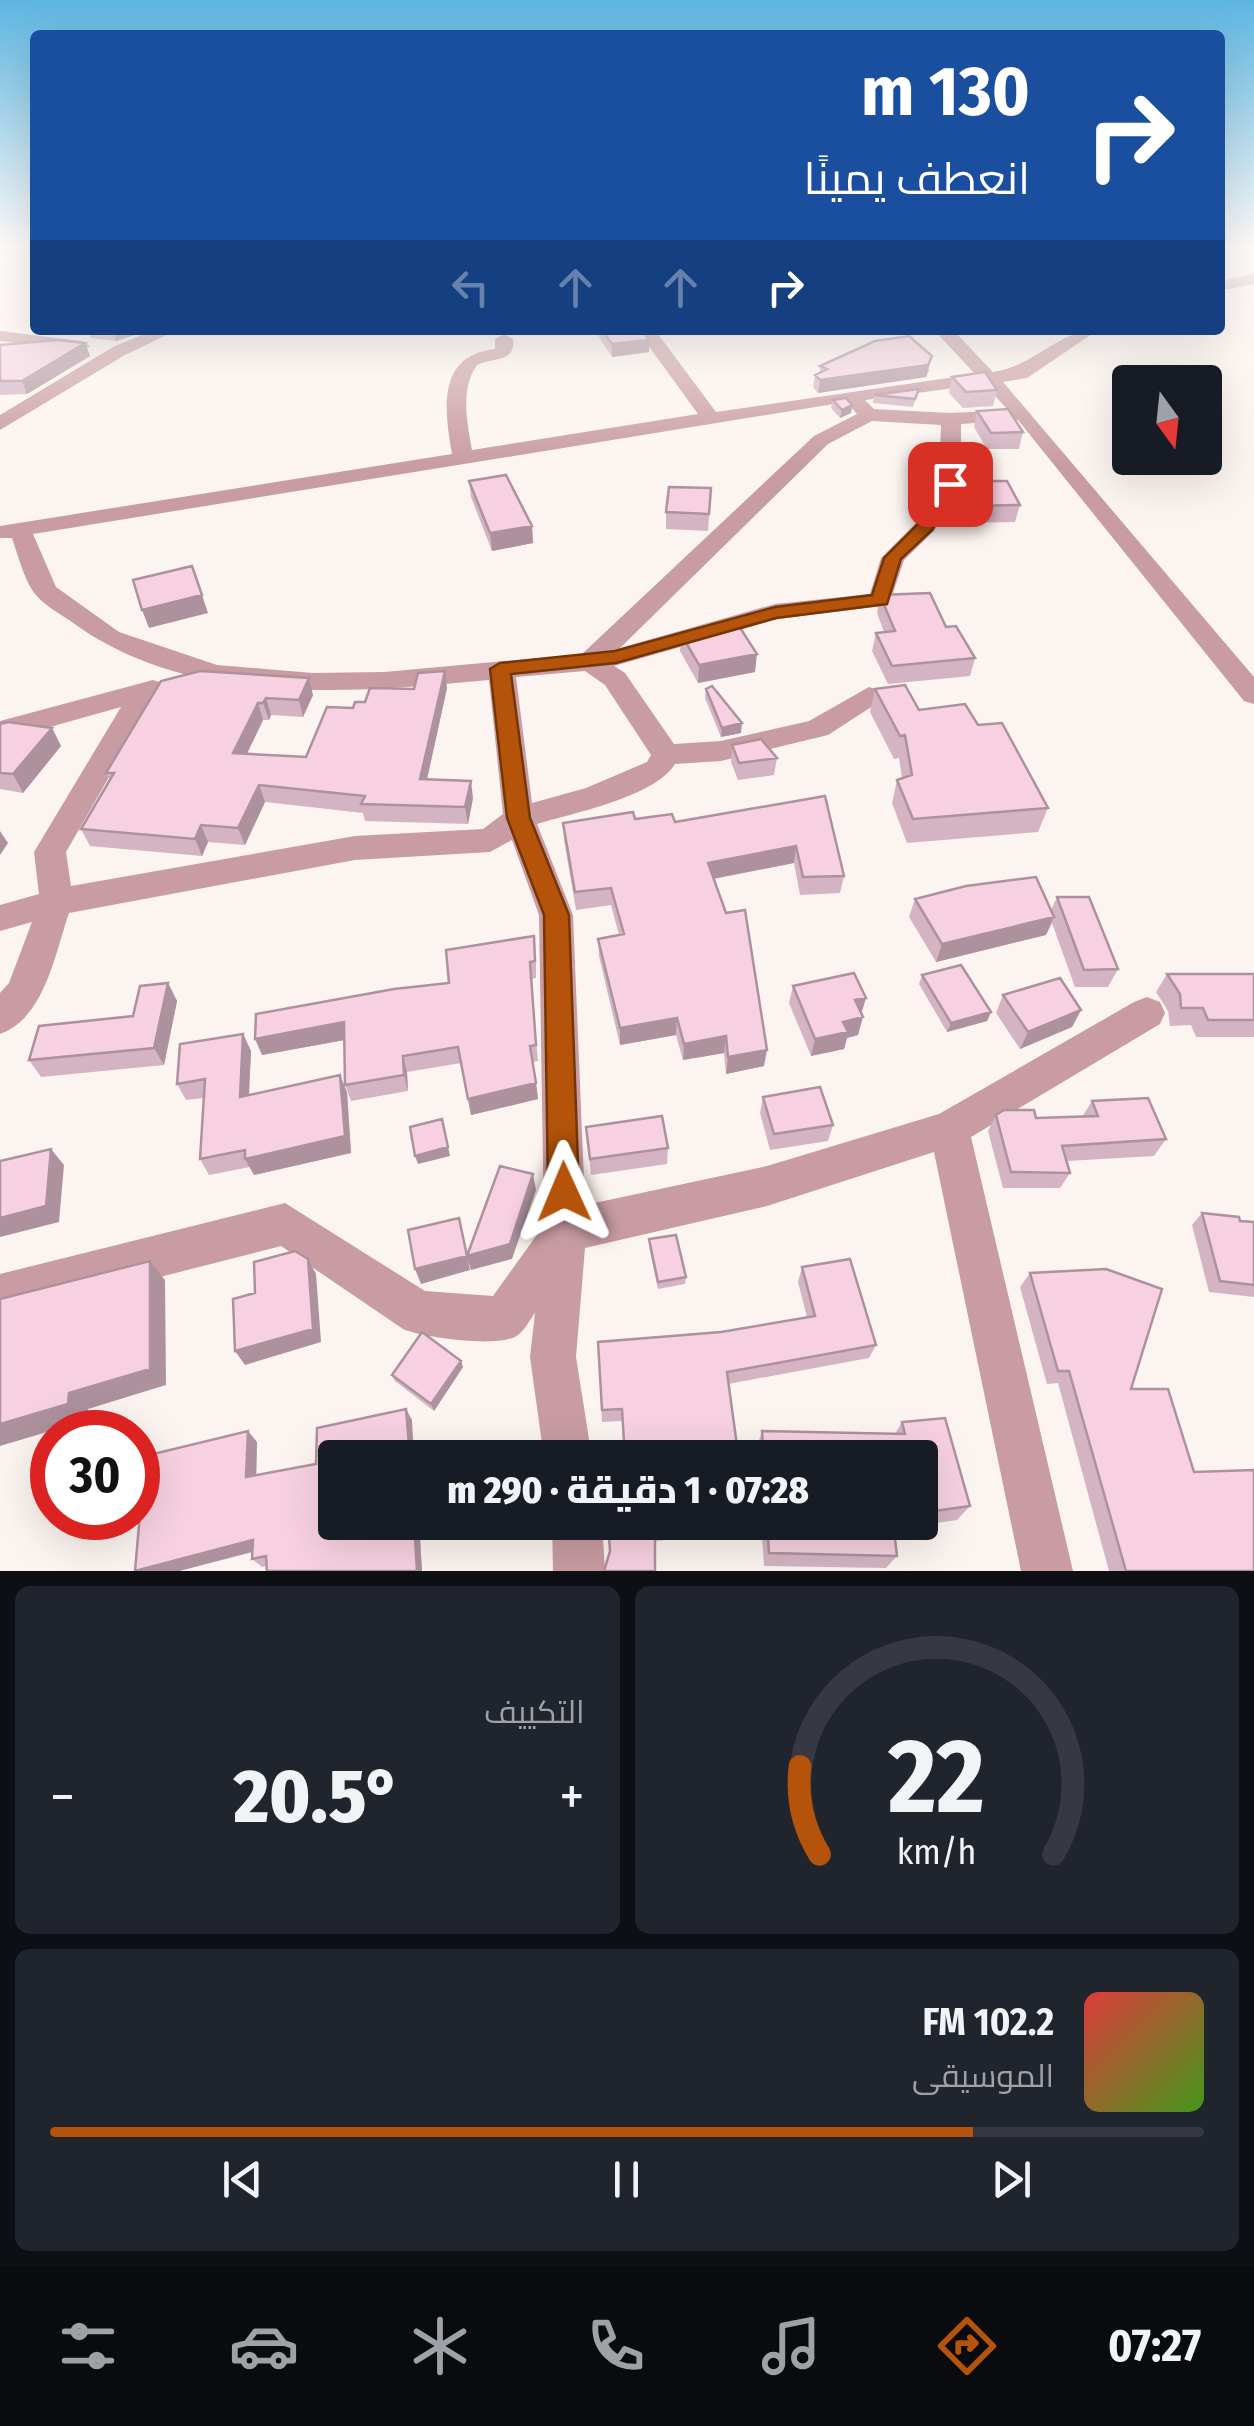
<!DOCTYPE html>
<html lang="ar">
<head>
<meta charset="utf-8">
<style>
	:root { --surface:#171b24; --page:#20242c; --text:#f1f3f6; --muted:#9ea1a6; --line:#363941; --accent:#b45309 }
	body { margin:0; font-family:"Fira Sans Condensed",Cairo,sans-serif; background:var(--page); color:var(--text); direction:rtl; height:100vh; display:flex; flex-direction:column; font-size:38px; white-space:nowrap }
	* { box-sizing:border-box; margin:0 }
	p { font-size:32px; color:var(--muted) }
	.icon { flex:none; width:55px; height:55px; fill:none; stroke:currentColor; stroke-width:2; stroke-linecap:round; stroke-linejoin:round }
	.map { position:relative; height:1571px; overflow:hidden; direction:ltr }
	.panel { display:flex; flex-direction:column; gap:15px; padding:15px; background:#0d0f14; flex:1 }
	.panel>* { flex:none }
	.hud { position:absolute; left:30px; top:30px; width:1195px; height:305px; border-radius:10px; box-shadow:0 10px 40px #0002; direction:rtl; background:#1a4fa0; color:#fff; overflow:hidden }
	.needle { width:65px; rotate:165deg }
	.buttons { position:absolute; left:1112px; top:365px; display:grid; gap:20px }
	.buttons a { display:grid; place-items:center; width:110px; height:110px; border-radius:10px; background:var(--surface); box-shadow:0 10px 40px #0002; font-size:50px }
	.speed { position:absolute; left:30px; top:1410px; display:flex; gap:20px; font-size:50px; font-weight:700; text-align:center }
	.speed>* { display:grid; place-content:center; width:130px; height:130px; border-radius:50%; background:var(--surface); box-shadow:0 10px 40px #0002; line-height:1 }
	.speed .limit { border:15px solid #d22; background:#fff; color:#111 }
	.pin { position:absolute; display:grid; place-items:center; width:85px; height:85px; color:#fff; margin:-42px; border-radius:20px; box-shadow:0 5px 15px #0006 }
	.me { position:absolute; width:110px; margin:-55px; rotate:359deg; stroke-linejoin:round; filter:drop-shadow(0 0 8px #0008) }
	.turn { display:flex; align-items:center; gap:35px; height:210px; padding:0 30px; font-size:45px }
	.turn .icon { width:130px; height:130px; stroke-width:2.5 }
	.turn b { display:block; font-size:70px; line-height:85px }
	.lanes { display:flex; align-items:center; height:95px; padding:0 30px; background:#0003; justify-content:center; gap:50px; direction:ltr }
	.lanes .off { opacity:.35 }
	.big { font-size:75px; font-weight:800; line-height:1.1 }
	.panel .widget { flex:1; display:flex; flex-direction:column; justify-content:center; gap:15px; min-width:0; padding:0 35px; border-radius:15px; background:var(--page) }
	.panel .dial { align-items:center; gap:0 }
	.dial svg { height:260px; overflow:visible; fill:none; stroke:var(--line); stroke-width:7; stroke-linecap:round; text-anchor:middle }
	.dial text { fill:var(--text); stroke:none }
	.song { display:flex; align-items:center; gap:30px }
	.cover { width:120px; height:120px; border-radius:15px; background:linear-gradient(135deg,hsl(0 70% 55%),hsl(100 70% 35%)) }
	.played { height:10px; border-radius:5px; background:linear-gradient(90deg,var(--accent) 80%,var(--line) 80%) }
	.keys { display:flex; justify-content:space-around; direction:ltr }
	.heat { display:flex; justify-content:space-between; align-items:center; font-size:55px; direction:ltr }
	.panel .tiles { flex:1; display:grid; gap:15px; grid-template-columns:1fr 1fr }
	.widget:last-child { grid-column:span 2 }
	.trip { position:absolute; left:318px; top:1440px; width:620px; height:100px; border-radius:10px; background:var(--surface); box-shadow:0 10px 40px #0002; font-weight:800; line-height:100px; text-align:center; direction:rtl }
	.dock { display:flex; height:160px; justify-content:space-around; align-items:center; background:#090b0e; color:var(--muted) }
	.dock .icon { width:70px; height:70px }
	.dock .selected { color:var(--accent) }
	.dock b { font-size:45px; color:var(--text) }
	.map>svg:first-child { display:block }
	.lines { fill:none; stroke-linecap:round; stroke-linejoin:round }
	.minor { fill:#c89ca2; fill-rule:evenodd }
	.wall { fill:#d4b4c2 }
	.shaded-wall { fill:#ad929e }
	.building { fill:#f7d1e2; stroke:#ad929e; stroke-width:2.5 }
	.route { fill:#b45309; stroke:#753606; stroke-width:2.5 }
</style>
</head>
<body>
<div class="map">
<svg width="1254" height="1571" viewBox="0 0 1254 1571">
	<rect width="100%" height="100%" fill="#fcf4f0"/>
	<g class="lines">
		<!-- minor -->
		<path class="minor" d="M0 245H35V249L0 253Z
			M1254 274V284L1220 291V281Z
			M153 330H177L125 355 0 430V415L113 347Z
			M637 330H655L716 412 975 374 934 330H953L993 372C1033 367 1058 330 1098 330L1027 378 1003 382 1254 677V704L1244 701 1018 420 961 424V484L934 531 904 560 889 605 778 619 614 666 625 673 674 744 721 741 809 721 869 687 879 690 883 696 879 702 828 735 721 761 675 764C655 797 573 813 537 824L573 915 585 1205 767 1166 939 1114 1134 1002 1147 997 1160 1002 1165 1013 1160 1024 971 1137 1073 1571H1021L934 1152 767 1206 585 1248 576 1357 592 1458H544L530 1357 535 1313C529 1321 524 1332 515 1337 495 1347 424 1338 403 1329L281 1246 0 1318V1274L285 1203 425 1291 493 1296 544 1225 539 915 512 840 490 852 355 860 69 913C55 953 45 1018 0 1034V993L9 983 32 922 0 931V905L39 894 34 852 121 707 0 741V721L153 680 163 683 167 689 155 697 66 852 71 886 355 836 483 829 503 814 489 680C353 693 188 708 72 622 60 614 44 605 35 594 24 580 18 555 12 538H0V526L452 454C444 409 437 355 495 349V339L504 334 513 339C516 363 493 357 477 365 460 389 467 423 472 450L698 414ZM984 384 1008 410 950 413 874 409 865 400ZM846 402 857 414 814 436 582 654 384 672 313 673 217 665 119 632 56 587 33 534ZM872 421 941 425 939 484 917 522 881 558 870 594 775 604 620 648 828 444ZM585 671 605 685 651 755 647 762 586 788 532 803 516 677Z
			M0 331 81 341 90 346 81 351 0 341Z
			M552 1522H602L605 1571H553Z"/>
	</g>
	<!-- wall -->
	<path class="wall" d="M88 330H150L116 341 91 338Z
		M596 330H642L649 352 612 357 596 333Z
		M85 343 90 356 27 394 0 395V345Z
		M820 366 930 369 926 377 818 393 813 387 815 375 820 372Z
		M952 377 997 390 993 406 963 408 949 393Z
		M919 389 913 407 873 403 874 395Z
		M833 400 852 405 851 413 840 418 831 408Z
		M977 411 1023 432 1019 449H987L974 427Z
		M469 481 532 526 533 543 492 551 471 497Z
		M961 481 1020 505 1015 522 966 523 957 498Z
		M711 488 708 531 666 529V512Z
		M880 595 946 627 975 658 970 676 888 684 872 651 876 633 884 632 877 613Z
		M681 634 755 672 698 683 680 651Z
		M161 681 313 695 303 717 271 715 269 720H263L247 754 306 757 353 708 365 702 414 689 447 688 427 780 473 798 468 824 365 821 363 813 265 802 245 845 208 842 202 856 90 846 81 829 110 780 106 773Z
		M706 689 741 733 721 737 705 698Z
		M875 689 919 710 978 725 1048 808 1038 832 907 843 892 803 897 780 902 778 899 758 894 759 870 712Z
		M0 724 52 728 61 746 23 793 0 789Z
		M732 745 777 758 774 775 738 780 731 762Z
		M825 796 844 876 840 893 800 895 794 863 714 879 764 1066 726 1074 724 1053 683 1060 676 1035 620 1045 599 956 598 939 619 935 611 905 576 910 564 840 563 823 635 819 675 822Z
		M1057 897 1118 969 1108 987H1075L1052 923 1046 935 936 962 909 917 915 899 1051 910Z
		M536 953V978L531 979 538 1061 533 1062 538 1099 471 1115 461 1063 407 1072 408 1091 351 1101 345 1085V1040L262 1055 449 983Z
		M1167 974H1254V1037H1196L1191 1025 1170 1026 1168 1011 1156 992Z
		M922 975 991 1012 987 1021 947 1032 919 984Z
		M168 983 177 1001 164 1065 41 1077 29 1060 133 1016Z
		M793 986 861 1013 858 1035 847 1038 844 1049 811 1056 789 1003Z
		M1003 995 1081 1010 1072 1027 1020 1049 996 1013Z
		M243 1034 251 1051 249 1095 347 1092 351 1153 254 1175 250 1167 209 1175 200 1159 204 1098 186 1100 177 1084Z
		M763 1097 833 1125 828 1141 770 1150 760 1113Z
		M1092 1101 1166 1139 1154 1156 1067 1161 1070 1173 1060 1188H1003L988 1131 996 1115 1036 1118 1082 1117Z
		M586 1127 668 1148 667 1164 591 1175Z
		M1202 1213 1254 1222V1297L1209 1292 1192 1225Z
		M649 1239 686 1277 685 1284 658 1289 649 1247Z
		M802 1267 876 1345 869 1358 728 1384 737 1446 734 1458H624L622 1421 602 1422 598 1342 721 1332 807 1317 798 1282Z
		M1030 1273 1131 1389 1254 1571H1109L1058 1383 1047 1384 1020 1287Z
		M463 1367 434 1411 395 1381 392 1375Z
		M412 1420 335 1522H419L422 1571H267V1566L262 1567 252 1559 253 1552 179 1571H135L257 1442 256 1475 316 1464Z
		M902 1422 970 1506 957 1520 894 1529 897 1556 886 1568 764 1566 761 1522H920V1458H758L757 1447 762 1431 895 1434Z
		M608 1522 682 1529 680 1539 655 1541 610 1551Z"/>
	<!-- shaded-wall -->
	<path class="shaded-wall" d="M113 330H150L116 341Z
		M649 340V352L612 357V344Z
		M85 343 90 356 27 394 22 381Z
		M932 356 926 377 818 393 820 380Z
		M852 405 851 413 840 418 842 410Z
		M532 526 533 543 492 551 490 533Z
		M202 595 208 613 149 628 142 610Z
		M757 654 755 672 698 683 699 665Z
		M445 671 447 688 423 797 420 779Z
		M309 678 313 695 303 717 299 700Z
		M266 698 271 715 269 720 263 703Z
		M258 703 263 720 239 770 233 753Z
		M742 723 741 733 721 737 722 728Z
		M52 728 61 746 23 793 13 774Z
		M471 781 473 798 468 824 465 807Z
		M259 785 265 802 245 845 238 828Z
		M201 825 208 842 202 856 195 839Z
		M0 831 8 843 0 855Z
		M796 846 794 863 706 880 708 863Z
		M1054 917 1046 935 936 962 942 944Z
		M168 983 177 1001 164 1065 154 1048Z
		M866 998 861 1015 855 1000Z
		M1081 1010 1072 1027 1020 1049 1028 1032Z
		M991 1012 987 1021 947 1032 951 1023Z
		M863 1017 858 1035 847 1038 844 1049 811 1056 815 1039 843 1022Z
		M677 1018 676 1035 620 1045V1028Z
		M344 1022 350 1039 262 1055 255 1039Z
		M243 1034 251 1051 248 1114 240 1097Z
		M726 1036 724 1053 683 1060 684 1044Z
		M767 1050 764 1066 726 1074 728 1057Z
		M403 1056 407 1072 408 1091 404 1075Z
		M340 1075 347 1092 351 1153 254 1175 245 1159Z
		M536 1083 538 1099 471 1115 468 1099Z
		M444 1128 450 1156 418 1164 415 1156Z
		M51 1149 64 1165 59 1222 0 1237V1218Z
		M533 1174 536 1190 512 1259 471 1270 468 1261 470 1270 421 1284 415 1269 459 1218 467 1256Z
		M308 1259 316 1274 321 1342 245 1365 235 1351Z
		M150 1261 165 1280 166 1385 88 1409 87 1420 0 1446V1424L69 1393Z
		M461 1361 463 1367 434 1411 431 1404Z
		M406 1409 412 1420 414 1458H410Z
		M248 1431 257 1442 256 1486 246 1477Z
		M414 1522H419L422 1571H417Z
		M253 1540 263 1549 179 1571H137Z"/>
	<!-- building -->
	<path class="building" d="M602 330H642L649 340 612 344Z
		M909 336 932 356 928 365 820 380 815 375 827 369 820 366 875 341Z
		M57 340 85 343 22 381H0V345Z
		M985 372 997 390 966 392 952 377Z
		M919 389 915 399 874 395Z
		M846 398 852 405 842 410 833 400Z
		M1008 409 1023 432 991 433 977 411Z
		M506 475 532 526 490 533 469 481Z
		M961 481H1007L1020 505 970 506Z
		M669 487 711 488 709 514 666 512Z
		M192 566 202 595 142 610 133 580Z
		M930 593 946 627 956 626 975 658 892 666 876 633 895 631 880 595Z
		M737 623 757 654 699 665 681 634Z
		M200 671 309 678 299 700 266 698 263 703H258L233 753 306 757 327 707 353 708 355 702H365L370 688 414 689 418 673 445 671 420 779 471 781 465 807 361 804 365 796 259 785 238 828 201 825 195 839 81 829 114 773H106L161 681Z
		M905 685 919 710 965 704 978 725 1002 723 1048 808 913 819 897 780 912 775 905 735 900 736 875 689Z
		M712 686 742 723 722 728 706 689Z
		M8 722 52 728 13 774 0 773V724Z
		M761 739 777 758 739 763 732 745Z
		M825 796 844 876 803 877 796 846 708 863 726 913 745 910 767 1050 728 1057 726 1036 684 1044 677 1018 620 1028 598 939 624 934 611 888 575 892 563 823 633 812 635 819 672 814 675 822Z
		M1036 877 1054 917 942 944 915 899 966 886Z
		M1057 897H1089L1118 969 1084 970Z
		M534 936 535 961 530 962 536 1045 530 1046 536 1083 468 1099 458 1047 403 1056 404 1075 345 1085 344 1022 255 1039 256 1014 394 989 449 983 446 950Z
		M961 965 991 1012 951 1023 922 975Z
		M854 973 866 998 855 1000 863 1017 843 1022 848 1032 815 1039 793 986Z
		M1167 974H1254V1020H1208L1203 1008H1181L1180 994Z
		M1060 978 1081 1010 1028 1032 1003 995Z
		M168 983 154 1048 29 1060 39 1026 133 1016 140 986Z
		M243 1034 240 1097 340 1075 345 1136 245 1159V1150L200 1159 205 1079 177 1084 180 1044Z
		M820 1087 833 1125 774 1134 763 1097Z
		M1148 1098 1166 1139 1062 1146 1070 1173 1011 1172 996 1115 1004 1110H1034L1036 1118 1098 1116 1092 1101Z
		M662 1116 668 1148 590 1159 586 1127Z
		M442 1119 448 1147 415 1156 410 1127Z
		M51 1149 46 1206 0 1218V1161Z
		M500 1166 533 1174 510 1244 467 1256Z
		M1202 1213 1239 1217 1240 1221 1254 1222V1285L1220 1281Z
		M459 1218 467 1256 415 1269 408 1230Z
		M676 1235 686 1277 658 1282 649 1239Z
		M295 1251 308 1259 313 1329 235 1351 233 1299 255 1293 254 1262Z
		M850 1259 876 1345 727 1372 737 1446 675 1452V1458H625L622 1409 602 1410 598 1342 721 1332 815 1316 802 1267Z
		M150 1261V1369L69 1393 68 1404 0 1424V1299Z
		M1106 1269 1162 1289 1131 1389H1168L1194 1472 1254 1470V1571H1126L1069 1371H1058L1030 1273Z
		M422 1332 461 1361 431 1404 392 1375Z
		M406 1409 410 1458H335V1522H414L417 1571H267L266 1556 252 1559 253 1540 135 1571 145 1456 248 1431 246 1477 316 1464 317 1428Z
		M945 1418 970 1506 920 1513V1458H764L762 1431 905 1434 902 1422Z
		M608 1522H681L682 1529 655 1532V1571H604L610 1551Z
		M767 1522H893L897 1556 769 1553Z"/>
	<!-- sky -->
	<linearGradient id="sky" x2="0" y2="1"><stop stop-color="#5db5e1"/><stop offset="0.53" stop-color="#fefaf8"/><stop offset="1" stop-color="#fefaf8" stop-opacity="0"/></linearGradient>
	<rect width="1254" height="465" fill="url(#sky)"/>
	<!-- route -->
	<path class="route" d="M944 481 958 484 932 530 901 559 887 604 776 618 616 663 511 674 530 818 569 915 579 1192 575 1203 564 1207 552 1203 548 1192 544 915 507 818 490 669 500 663 615 651 775 607 872 595 884 558 919 523Z"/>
</svg>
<div class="buttons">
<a><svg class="needle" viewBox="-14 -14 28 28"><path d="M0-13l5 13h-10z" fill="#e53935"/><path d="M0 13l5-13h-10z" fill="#9ea1a6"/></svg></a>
</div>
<div class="speed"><div class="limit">30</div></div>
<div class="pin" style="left:950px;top:484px;background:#d93025"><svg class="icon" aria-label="arrive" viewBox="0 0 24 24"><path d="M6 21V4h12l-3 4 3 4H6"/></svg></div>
<svg class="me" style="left:564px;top:1192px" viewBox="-20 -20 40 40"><path d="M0-17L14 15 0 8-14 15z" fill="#b45309" stroke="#fff" stroke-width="4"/></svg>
<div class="trip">07:28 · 1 دقيقة · 290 m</div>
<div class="hud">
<div class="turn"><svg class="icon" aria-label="right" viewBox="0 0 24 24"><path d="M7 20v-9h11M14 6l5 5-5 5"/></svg><div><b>130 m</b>انعطف يمينًا</div></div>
<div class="lanes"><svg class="icon off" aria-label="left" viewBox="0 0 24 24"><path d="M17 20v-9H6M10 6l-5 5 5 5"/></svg><svg class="icon off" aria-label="ahead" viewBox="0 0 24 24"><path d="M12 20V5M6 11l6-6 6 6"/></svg><svg class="icon off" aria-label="ahead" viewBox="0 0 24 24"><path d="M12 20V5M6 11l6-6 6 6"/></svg><svg class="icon" aria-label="right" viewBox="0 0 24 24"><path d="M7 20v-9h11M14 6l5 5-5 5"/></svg></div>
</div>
</div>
<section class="panel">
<div class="tiles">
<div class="widget dial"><svg viewBox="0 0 100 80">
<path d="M14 69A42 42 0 1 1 86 69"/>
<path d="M14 69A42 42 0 0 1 8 42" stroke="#b45309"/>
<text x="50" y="56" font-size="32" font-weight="700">22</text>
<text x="50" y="72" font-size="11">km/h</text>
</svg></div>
<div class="widget"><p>التكييف</p>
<div class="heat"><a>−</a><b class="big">20.5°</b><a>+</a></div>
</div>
<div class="widget">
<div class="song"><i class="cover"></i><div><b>102.2 FM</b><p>الموسيقى</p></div></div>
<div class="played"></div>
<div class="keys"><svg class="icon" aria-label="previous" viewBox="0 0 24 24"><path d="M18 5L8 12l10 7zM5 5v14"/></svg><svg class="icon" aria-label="pause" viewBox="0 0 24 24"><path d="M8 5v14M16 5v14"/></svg><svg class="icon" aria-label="next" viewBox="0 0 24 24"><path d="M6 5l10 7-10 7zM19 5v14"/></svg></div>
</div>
</div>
</section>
<nav class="dock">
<b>07:27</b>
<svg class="icon selected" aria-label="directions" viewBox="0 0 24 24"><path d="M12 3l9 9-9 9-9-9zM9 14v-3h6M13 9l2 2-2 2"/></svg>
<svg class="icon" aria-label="music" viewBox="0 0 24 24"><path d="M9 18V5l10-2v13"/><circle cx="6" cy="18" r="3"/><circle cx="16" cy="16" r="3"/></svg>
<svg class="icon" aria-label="phone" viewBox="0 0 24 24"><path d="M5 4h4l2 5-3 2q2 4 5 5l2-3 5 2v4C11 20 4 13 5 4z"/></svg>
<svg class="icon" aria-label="climate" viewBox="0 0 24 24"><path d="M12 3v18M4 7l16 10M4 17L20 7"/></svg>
<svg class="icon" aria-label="car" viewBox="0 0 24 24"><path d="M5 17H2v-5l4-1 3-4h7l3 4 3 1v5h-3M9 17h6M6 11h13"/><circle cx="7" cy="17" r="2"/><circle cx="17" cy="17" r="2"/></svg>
<svg class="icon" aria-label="filters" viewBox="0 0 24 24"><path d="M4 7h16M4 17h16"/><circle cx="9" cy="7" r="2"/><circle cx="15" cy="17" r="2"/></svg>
</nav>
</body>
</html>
